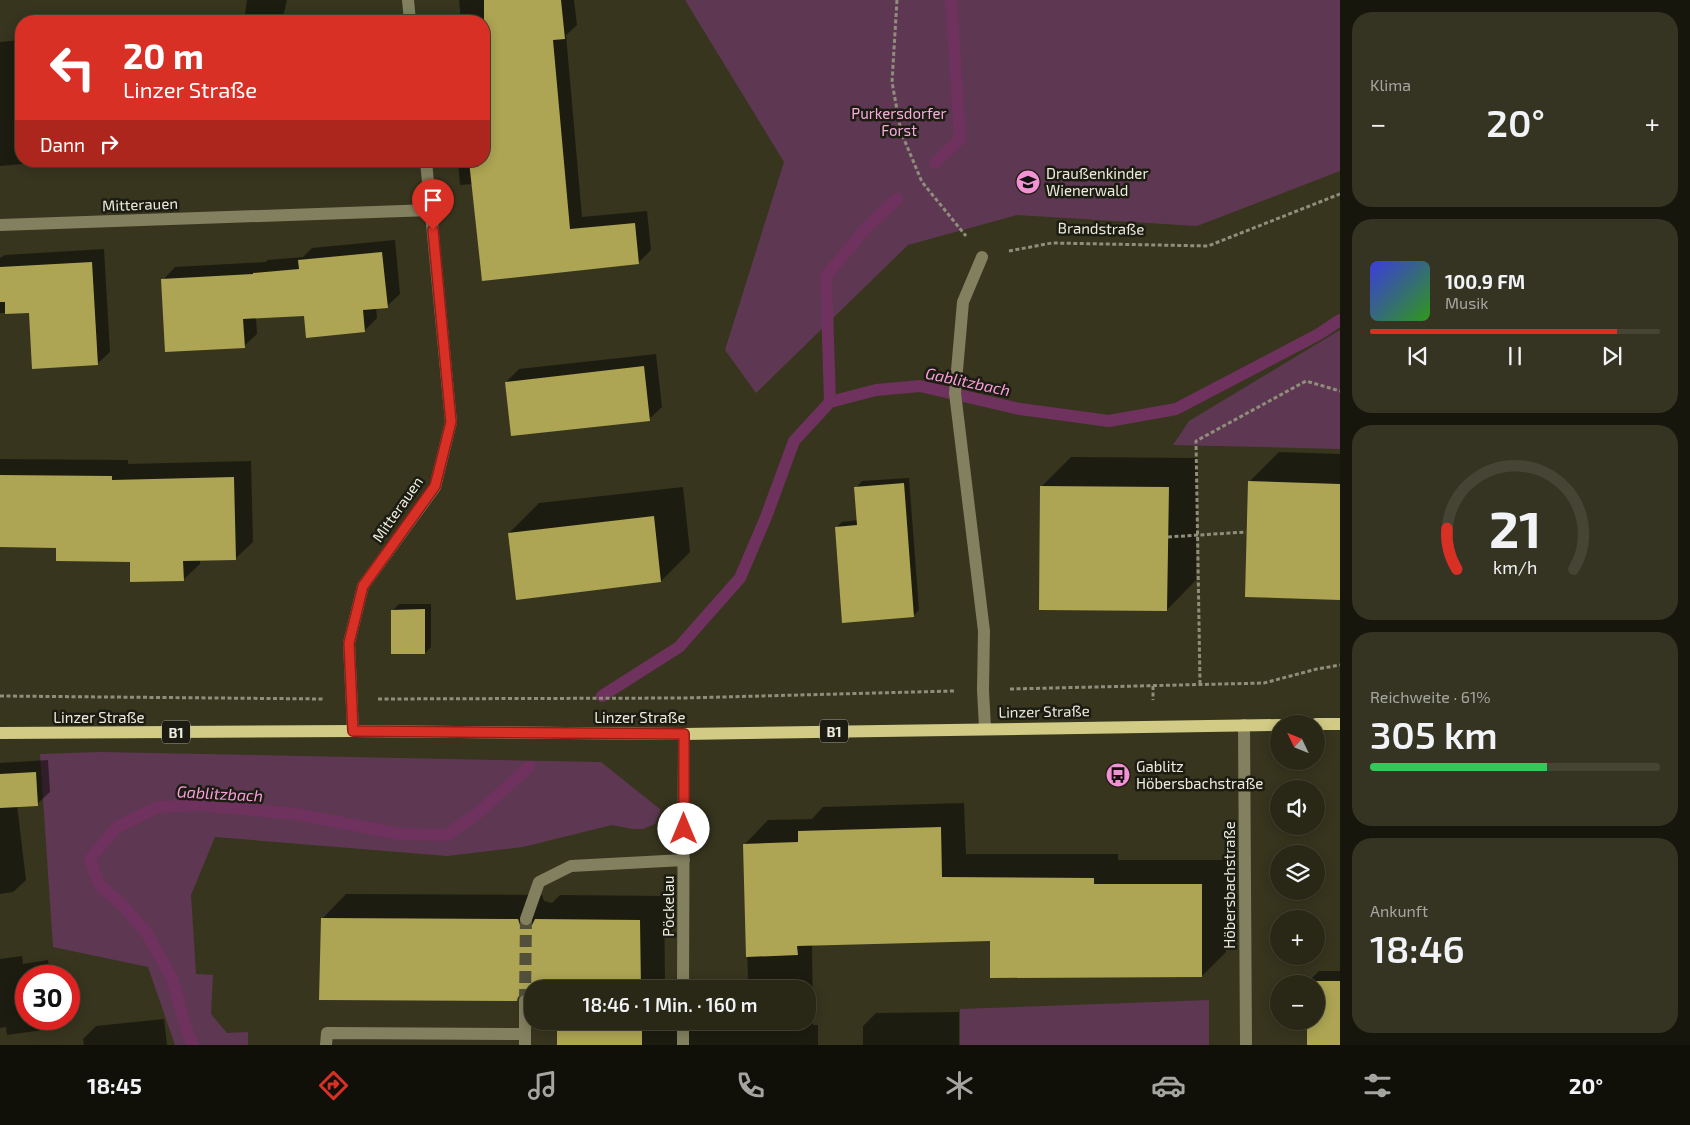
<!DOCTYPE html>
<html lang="de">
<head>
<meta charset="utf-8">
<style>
	:root { --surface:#292816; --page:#353423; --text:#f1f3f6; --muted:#a5a6a1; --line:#454435; --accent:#d93025 }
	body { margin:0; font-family:"Exo 2",sans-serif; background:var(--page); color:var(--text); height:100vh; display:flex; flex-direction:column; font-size:19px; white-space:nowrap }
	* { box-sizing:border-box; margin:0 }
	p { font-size:16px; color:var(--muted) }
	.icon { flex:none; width:28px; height:28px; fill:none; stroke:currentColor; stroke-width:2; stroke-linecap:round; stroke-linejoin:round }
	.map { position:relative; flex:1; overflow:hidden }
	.sheet { display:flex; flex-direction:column; gap:12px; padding:12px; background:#17160c; width:350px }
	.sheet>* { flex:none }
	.banner { position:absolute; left:15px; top:15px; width:475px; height:152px; border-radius:20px; box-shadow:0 2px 12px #0003,0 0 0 1px var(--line); background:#d93025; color:#fff; overflow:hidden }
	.needle { width:32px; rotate:313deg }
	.buttons { position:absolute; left:1270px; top:715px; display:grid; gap:10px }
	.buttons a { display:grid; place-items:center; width:55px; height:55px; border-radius:50%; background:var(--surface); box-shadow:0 2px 12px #0003,0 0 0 1px var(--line); font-size:25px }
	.speed { position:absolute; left:15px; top:965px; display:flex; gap:10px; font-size:25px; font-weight:700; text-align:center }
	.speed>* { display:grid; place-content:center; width:65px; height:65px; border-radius:50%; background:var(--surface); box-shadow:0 2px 12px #0003,0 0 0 1px var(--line); line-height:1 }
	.speed .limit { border:8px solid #d22; background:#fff; color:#111 }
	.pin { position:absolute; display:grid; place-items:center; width:42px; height:42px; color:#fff; margin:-51px -21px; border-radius:50% 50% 50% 0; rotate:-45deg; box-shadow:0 0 5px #0007 }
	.pin .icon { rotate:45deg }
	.me { position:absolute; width:55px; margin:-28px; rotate:0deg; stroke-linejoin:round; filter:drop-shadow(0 0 4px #0008) }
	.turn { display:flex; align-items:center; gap:18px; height:105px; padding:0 25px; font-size:22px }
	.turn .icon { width:65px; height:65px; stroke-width:2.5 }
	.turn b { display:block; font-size:35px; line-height:42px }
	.then { display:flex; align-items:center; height:48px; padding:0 25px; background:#0003; gap:10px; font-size:19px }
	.big { font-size:38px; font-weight:600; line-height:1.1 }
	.sheet .tile { flex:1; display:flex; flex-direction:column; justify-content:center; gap:8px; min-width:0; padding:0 18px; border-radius:20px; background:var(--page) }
	.sheet .dial { align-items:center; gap:0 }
	.dial svg { height:130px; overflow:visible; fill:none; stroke:var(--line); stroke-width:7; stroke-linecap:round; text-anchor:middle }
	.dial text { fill:var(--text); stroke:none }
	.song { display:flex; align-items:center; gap:15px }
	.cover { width:60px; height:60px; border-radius:8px; background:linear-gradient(135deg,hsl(240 70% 55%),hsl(110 70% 35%)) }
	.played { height:5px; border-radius:2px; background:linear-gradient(90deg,var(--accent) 85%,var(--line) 85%) }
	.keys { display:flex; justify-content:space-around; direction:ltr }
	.heat { display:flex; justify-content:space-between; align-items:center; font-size:28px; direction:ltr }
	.charge { height:8px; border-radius:4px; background:linear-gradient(90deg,#34c759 61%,var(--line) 0) }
	.trip { position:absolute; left:524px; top:980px; width:292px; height:50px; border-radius:20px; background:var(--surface); box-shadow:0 2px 12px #0003,0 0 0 1px var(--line); font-weight:600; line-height:50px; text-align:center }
	.tab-bar { display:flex; height:80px; justify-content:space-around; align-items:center; background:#101009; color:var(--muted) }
	.tab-bar .icon { width:35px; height:35px }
	.tab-bar .on { color:var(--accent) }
	.tab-bar b { font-size:22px; color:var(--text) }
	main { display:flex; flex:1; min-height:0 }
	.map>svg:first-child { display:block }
	.green { fill:#5e3852 }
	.shadow { fill:#0007 }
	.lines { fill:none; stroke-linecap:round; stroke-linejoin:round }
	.stream { stroke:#6f315d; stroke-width:12 }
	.building { fill:#ada553 }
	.minor-tunnel { stroke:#52503b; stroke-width:12; stroke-dasharray:12 6; stroke-linecap:butt }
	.path { stroke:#8f8e7b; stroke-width:3; stroke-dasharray:4 2.5; stroke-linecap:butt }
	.minor { stroke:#82805f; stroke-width:12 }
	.major { stroke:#d1cb86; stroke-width:12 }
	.route-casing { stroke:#8d1f18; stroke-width:12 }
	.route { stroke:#d93025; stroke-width:9 }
	.labels { text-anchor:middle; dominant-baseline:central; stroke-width:5; stroke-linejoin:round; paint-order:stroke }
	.shield { fill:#1d1c12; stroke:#afaea1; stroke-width:1 }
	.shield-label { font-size:14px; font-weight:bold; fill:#edecde }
	.park-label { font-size:15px; fill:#f8addf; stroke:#1d1c12 }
	.poi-label { font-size:15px; fill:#edecde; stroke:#1d1c12; text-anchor:start }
	.street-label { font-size:15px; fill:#edecde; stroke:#1d1c12 }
	.water-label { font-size:16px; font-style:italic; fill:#fb9ede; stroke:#1d1c12 }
</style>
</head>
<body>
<main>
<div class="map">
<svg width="1340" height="1045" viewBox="0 0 1340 1045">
	<rect width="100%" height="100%" fill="#37351e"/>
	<!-- green -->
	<path class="green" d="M685 0H1340V171L1197 226 1017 215 908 245 756 393 725 350 784 162Z
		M1340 330V449L1173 445 1189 421Z
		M100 752 601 762 661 810 655 824 643 829H632L612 825 523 847 447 856 215 837 191 895 196 974 213 975 211 1014 227 1033 248 1032V1045H175L148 967 53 947 40 754Z
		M1209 1000V1045H960V1009Z"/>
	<!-- shadow -->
	<path class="shadow" d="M245 0H287L282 21H244L247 0Z
		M459 0H574L577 25 566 35 582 217 647 211 651 250 638 263 473 184 460 185 458 161H484V21H461Z
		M21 40V161H57L0 166V42Z
		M284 161H321L317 166Z
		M395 240 400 294 387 306 376 307 377 318 364 331 305 314 256 317 257 334 244 346 163 280 175 267 266 262 267 260 303 257 312 248Z
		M104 249 110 352 97 364 30 312 0 313V258L5 255Z
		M656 354 662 407 649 419 506 382 519 369Z
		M1279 452 1340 454V598L1249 482Z
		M1071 457 1198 458 1196 580 1167 610 1041 487Z
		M0 459 128 460V464L251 461 253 542 236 558 200 560V564L183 580 131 561 58 546H0Z
		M909 478 919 610 913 616 836 528 842 522 858 520 856 488 862 481Z
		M683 487 690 552 661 581 509 533 539 503Z
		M399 604H431V647L425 653 393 610Z
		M48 760 50 792 37 804 17 805 26 880 13 892 0 894V763Z
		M964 803 966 854H1118V860H1226V952L1202 976 991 939 812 944 813 1025H818V1045H558V1021H808V989H532V996L524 992 516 1000 322 919 346 894 542 895 544 901 552 903 560 895 664 896 665 981 748 980 744 845 768 820 812 819 823 807Z
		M22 956 23 964 48 960 50 976H26V1019H54L43 1030 7 1035 6 1027 0 1028V959Z
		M1319 971H1340V1045H1308L1316 1021V984L1308 982Z
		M959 1012V1045H863V1026L876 1013Z
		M164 1019 167 1045H84L83 1039 96 1026Z"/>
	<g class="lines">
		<!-- stream -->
		<path class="stream" d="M935 163 960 139 951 0
			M830 402 826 276 867 227 897 199
			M602 696 679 647 740 578 766 517 794 441 830 402 876 390 920 386 1020 409 1109 421 1176 409 1319 334 1340 320
			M193 1045 186 1028 172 978 146 932 122 905 99 884 90 859 117 827 158 807 198 805 296 814 400 834 446 835 477 814 529 767"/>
	</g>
	<!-- building -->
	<path class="building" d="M484 0H561L565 39 553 40 570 229 635 223 639 264 482 281 469 161H484Z
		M382 252 388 308 363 310 365 332 306 338 304 316 243 319 245 348 165 352 161 279 253 274V273L299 269 298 260Z
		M92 262 98 365 32 369 29 313 5 314V302H0V267Z
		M644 366 650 421 511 436 505 382Z
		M0 475 112 476V480L234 477 236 560 183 561 184 581 130 582V562L56 561V548L0 547Z
		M1248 481 1340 484V600L1245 597Z
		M904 483 914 617 842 623 835 527 857 525 854 487Z
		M1040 486 1169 487 1167 611 1039 610Z
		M654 516 661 582 516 600 508 533Z
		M425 609V654H391V610Z
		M36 772 38 806 0 808V774Z
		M941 827 942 877 1094 878V884H1202V977L990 978V941L797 946 798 955 746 957 743 844 798 842V831Z
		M321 918 518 919 520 925 527 927 532 925 535 919 640 920 641 989H532V998L529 994 525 993 518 997 517 1001 319 1000Z
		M1307 981H1340V1045H1307V1021H1316V984H1307Z
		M557 1021H642V1045H557Z"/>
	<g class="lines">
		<!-- minor-tunnel -->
		<path class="minor-tunnel" d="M525 1001 526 919"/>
		<!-- path -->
		<path class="path" d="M897 0 892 82 901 132 922 182 966 236
			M1009 251 1052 243 1208 246 1340 194
			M1168 537 1246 532
			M1200 684 1196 441 1306 381 1340 391
			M1153 686V700
			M1010 689 1264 683 1317 669 1340 665
			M0 696 324 699
			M378 699 683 698 954 691"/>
		<!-- minor -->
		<path class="minor" d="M408 0 410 21
			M0 225 431 210
			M982 257 963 302 955 393 984 631 983 690 985 728
			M1244 725 1246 1045
			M353 731 349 643 363 586 435 487 451 422 426 161
			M526 919 539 882 571 866 684 860
			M683 989 684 734
			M326 1045 327 1033 524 1034
			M525 1045V1001
			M683 1045V1021"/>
		<!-- major -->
		<path class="major" d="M1316 724H1340
			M0 733 353 731 684 734 1279 725"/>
	</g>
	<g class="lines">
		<defs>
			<path id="route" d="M433 230 451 422 435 486 363 586 349 643 353 731 684 734V829"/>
		</defs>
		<!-- route casing -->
		<use href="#route" class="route-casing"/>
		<!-- route -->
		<use href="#route" class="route"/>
	</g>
	<!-- icons -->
	<defs>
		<symbol id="school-disc" viewBox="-11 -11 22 22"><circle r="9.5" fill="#f391d5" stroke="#1d1c12"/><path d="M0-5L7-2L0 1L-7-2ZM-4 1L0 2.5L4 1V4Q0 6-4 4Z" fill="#111"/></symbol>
		<symbol id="bus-disc" viewBox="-11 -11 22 22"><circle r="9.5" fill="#f391d5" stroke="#1d1c12"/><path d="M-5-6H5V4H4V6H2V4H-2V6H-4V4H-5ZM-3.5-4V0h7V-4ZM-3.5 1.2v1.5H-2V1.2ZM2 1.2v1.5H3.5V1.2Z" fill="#111"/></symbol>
	</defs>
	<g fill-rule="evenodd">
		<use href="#school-disc" x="1014" y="168" width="28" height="28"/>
		<use href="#bus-disc" x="1104" y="761" width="28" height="28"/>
	</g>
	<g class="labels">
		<!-- shield labels -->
		<g class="shield">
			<rect x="820" y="719.5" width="28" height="23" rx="4"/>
			<rect x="162" y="720.5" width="28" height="23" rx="4"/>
		</g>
		<g class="shield-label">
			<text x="834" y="731">B1</text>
			<text x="176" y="732">B1</text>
		</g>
		<!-- park labels -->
		<g class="park-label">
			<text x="899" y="113">Purkersdorfer<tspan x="899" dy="17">Forst</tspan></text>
		</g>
		<!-- poi labels -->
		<g class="poi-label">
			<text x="1046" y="173">Draußenkinder<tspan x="1046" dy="17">Wienerwald</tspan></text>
			<text x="1136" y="766">Gablitz<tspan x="1136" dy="17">Höbersbachstraße</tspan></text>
		</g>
		<!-- street labels -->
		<g class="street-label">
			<text transform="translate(140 204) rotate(-2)">Mitterauen</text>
			<text transform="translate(1101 228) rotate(1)">Brandstraße</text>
			<text transform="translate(397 509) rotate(-55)">Mitterauen</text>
			<text transform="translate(1044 711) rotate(-1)">Linzer Straße</text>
			<text x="99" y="717">Linzer Straße</text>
			<text x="640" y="717">Linzer Straße</text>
			<text transform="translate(1229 885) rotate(-90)">Höbersbachstraße</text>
			<text transform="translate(668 906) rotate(-90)">Pöckelau</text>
		</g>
		<!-- water labels -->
		<g class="water-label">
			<text transform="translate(968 381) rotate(12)">Gablitzbach</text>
			<text transform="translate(220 793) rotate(3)">Gablitzbach</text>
		</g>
	</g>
</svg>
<div class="buttons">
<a><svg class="needle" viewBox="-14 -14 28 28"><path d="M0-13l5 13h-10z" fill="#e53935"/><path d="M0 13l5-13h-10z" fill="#a5a6a1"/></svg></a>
<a><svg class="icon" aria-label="sound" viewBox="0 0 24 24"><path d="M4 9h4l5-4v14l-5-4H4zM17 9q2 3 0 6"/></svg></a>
<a><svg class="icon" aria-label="layers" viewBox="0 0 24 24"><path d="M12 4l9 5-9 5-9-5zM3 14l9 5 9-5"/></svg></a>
<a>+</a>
<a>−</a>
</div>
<div class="speed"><div class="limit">30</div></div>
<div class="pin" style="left:433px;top:230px;background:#d93025"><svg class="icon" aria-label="arrive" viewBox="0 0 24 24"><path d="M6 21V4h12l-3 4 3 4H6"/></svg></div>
<svg class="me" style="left:684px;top:829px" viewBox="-20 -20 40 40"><circle r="19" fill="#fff"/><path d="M0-13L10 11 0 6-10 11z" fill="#d93025"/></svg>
<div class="trip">18:46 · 1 Min. · 160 m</div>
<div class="banner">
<div class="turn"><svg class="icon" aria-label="left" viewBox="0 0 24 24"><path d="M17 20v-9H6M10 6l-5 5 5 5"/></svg><div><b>20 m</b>Linzer Straße</div></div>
<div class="then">Dann<svg class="icon" aria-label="right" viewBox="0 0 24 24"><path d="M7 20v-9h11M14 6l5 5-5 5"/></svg></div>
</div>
</div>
<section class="sheet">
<div class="tile"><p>Klima</p>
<div class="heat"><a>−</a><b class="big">20°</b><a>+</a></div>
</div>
<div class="tile">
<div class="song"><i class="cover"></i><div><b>100.9 FM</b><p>Musik</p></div></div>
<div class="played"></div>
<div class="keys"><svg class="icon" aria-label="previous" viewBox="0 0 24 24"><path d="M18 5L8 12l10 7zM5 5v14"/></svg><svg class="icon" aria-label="pause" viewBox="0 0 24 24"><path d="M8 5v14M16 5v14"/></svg><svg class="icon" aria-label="next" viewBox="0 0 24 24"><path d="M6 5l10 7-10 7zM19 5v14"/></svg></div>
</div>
<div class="tile dial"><svg viewBox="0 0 100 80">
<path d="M14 69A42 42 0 1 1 86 69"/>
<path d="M14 69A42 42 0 0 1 8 44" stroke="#d93025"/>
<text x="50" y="56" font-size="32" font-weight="700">21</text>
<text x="50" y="72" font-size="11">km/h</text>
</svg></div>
<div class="tile"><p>Reichweite · 61%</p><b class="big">305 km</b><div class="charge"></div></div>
<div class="tile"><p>Ankunft</p><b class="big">18:46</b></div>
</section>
</main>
<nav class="tab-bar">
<b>18:45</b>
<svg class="icon on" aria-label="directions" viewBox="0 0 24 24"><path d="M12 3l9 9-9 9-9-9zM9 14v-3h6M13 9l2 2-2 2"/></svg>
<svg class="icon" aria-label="music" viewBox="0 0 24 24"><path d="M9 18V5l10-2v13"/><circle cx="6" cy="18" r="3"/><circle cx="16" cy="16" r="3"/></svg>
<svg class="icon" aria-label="phone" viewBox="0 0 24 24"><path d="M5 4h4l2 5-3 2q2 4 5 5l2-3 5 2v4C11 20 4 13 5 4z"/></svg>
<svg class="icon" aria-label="climate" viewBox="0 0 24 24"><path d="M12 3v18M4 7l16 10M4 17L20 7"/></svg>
<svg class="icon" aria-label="car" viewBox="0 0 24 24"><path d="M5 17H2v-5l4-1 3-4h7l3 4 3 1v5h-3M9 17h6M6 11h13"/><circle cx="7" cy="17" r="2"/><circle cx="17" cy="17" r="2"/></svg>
<svg class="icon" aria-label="filters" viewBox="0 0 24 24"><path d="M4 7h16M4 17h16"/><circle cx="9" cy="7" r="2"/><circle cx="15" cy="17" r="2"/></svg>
<b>20°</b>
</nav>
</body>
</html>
